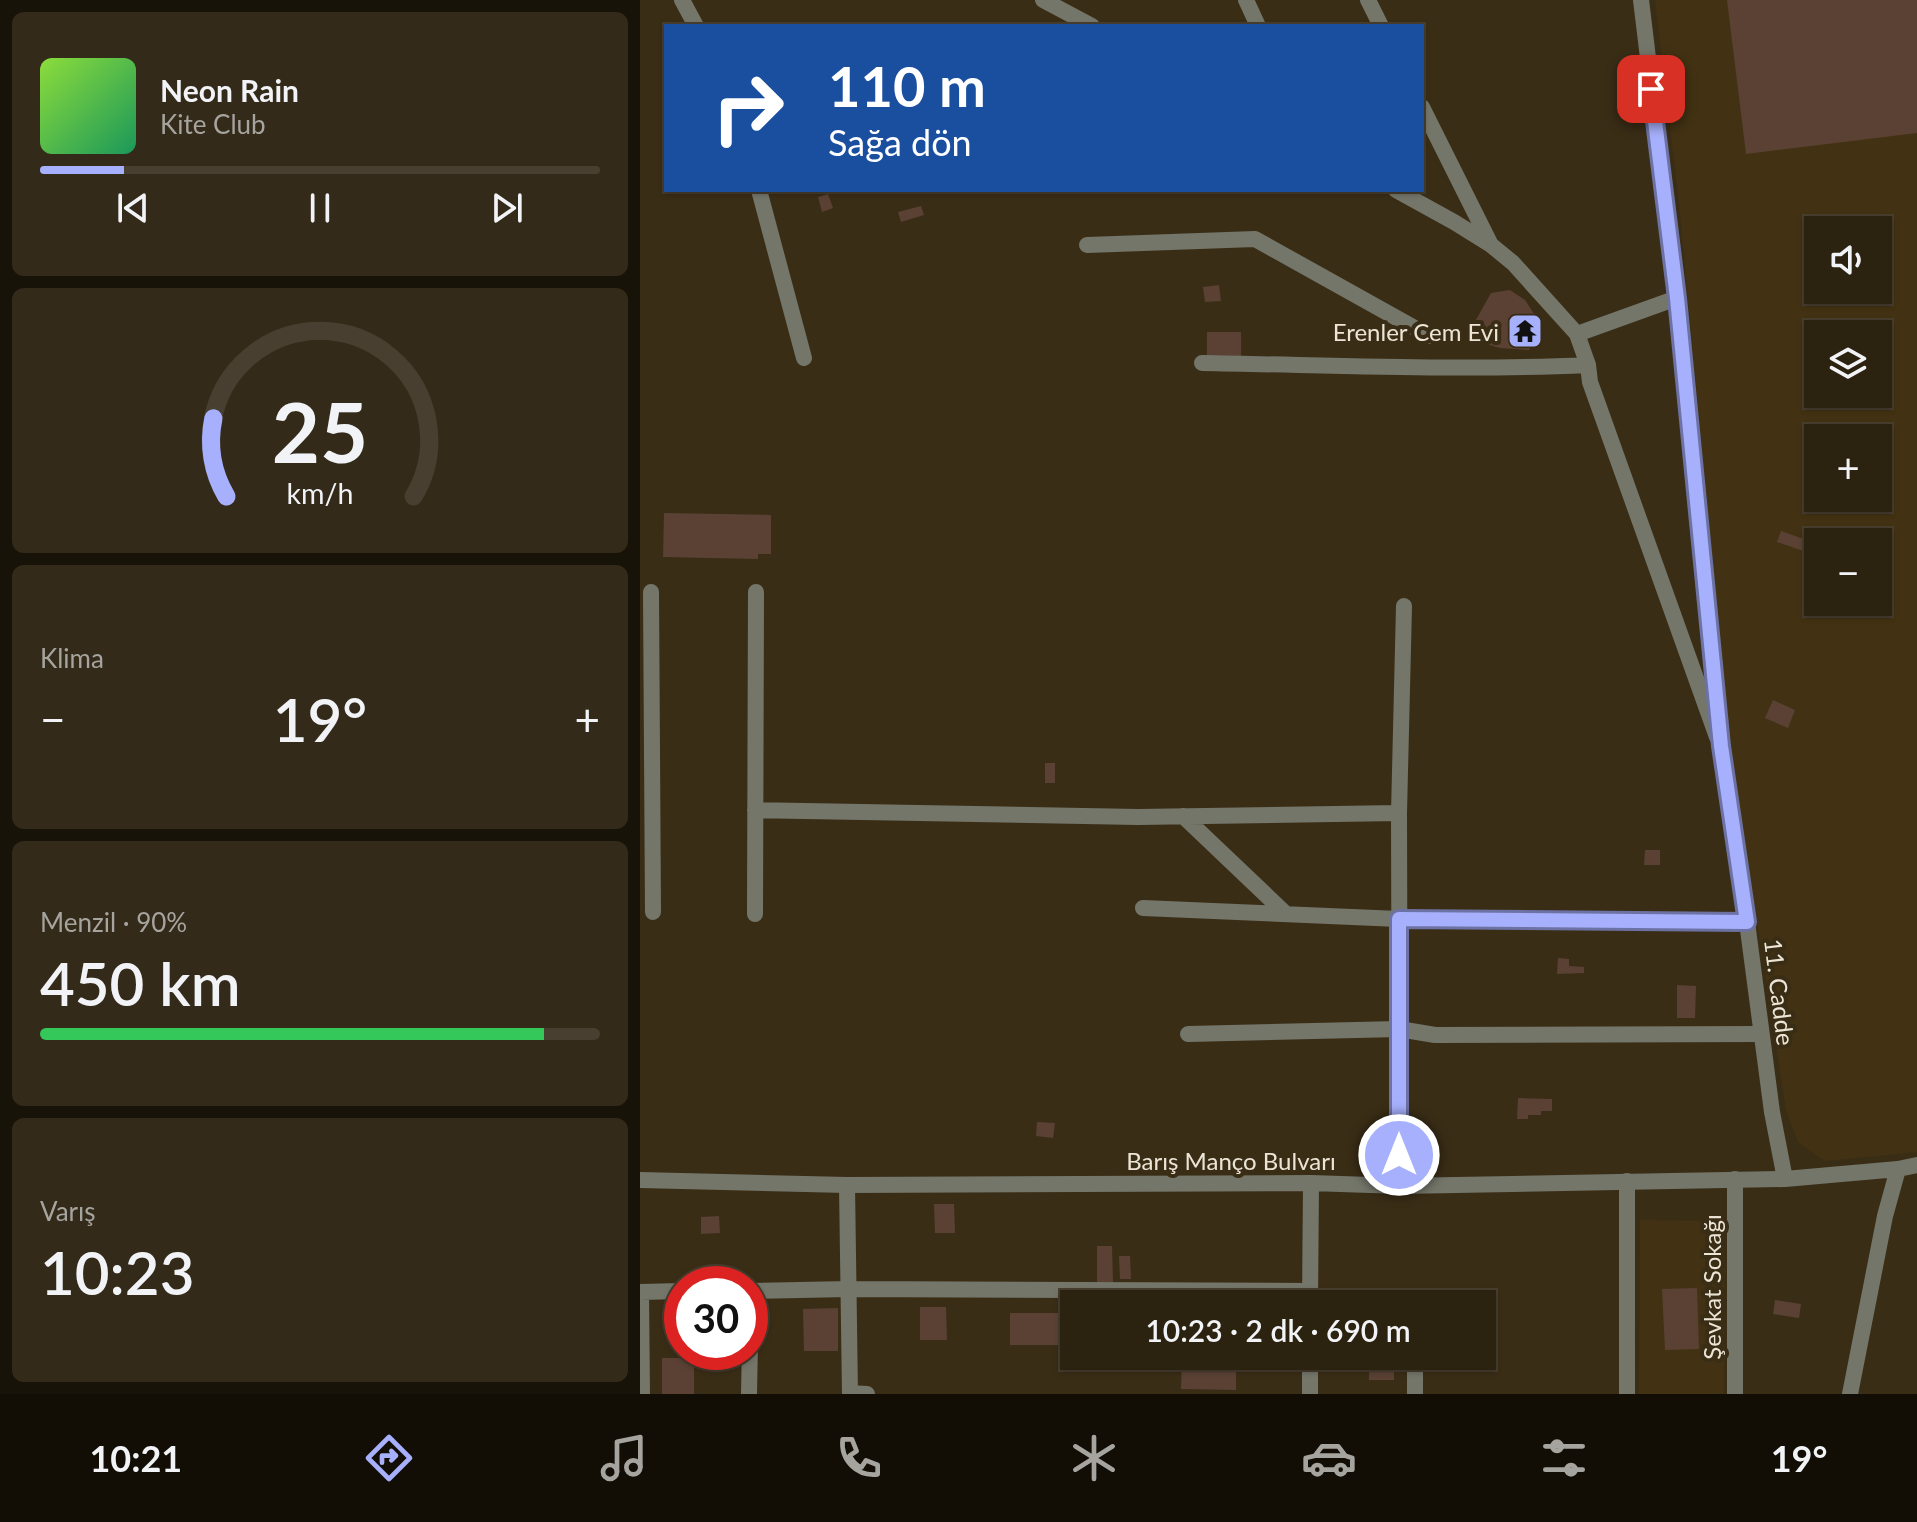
<!DOCTYPE html>
<html lang="tr">
<head>
<meta charset="utf-8">
<style>
	:root { --surface:#2c2210; --page:#342a19; --text:#f1f3f6; --muted:#a6a49f; --line:#483f30; --accent:#a7b0fc }
	body { margin:0; font-family:Lato,sans-serif; background:var(--page); color:var(--text); height:100vh; display:flex; flex-direction:column; font-size:30px; white-space:nowrap }
	* { box-sizing:border-box; margin:0 }
	p { font-size:26px; color:var(--muted) }
	.icon { flex:none; width:44px; height:44px; fill:none; stroke:currentColor; stroke-width:2; stroke-linecap:round; stroke-linejoin:round }
	.map { position:relative; flex:1; overflow:hidden }
	.side { display:flex; flex-direction:column; gap:12px; padding:12px; background:#181309; width:640px }
	.side>* { flex:none }
	.banner { position:absolute; left:24px; top:24px; width:760px; height:168px; border-radius:0px; box-shadow:0 2px 6px #0004,0 0 0 2px var(--line); background:#1a4fa0; color:#fff; overflow:hidden }
	.tools { position:absolute; left:1164px; top:216px; display:grid; gap:16px }
	.tools a { display:grid; place-items:center; width:88px; height:88px; border-radius:0px; background:var(--surface); box-shadow:0 2px 6px #0004,0 0 0 2px var(--line); font-size:40px }
	.speed { position:absolute; left:24px; top:1266px; display:flex; gap:16px; font-size:40px; font-weight:700; text-align:center }
	.speed>* { display:grid; place-content:center; width:104px; height:104px; border-radius:50%; background:var(--surface); box-shadow:0 2px 6px #0004,0 0 0 2px var(--line); line-height:1 }
	.speed .limit { border:12px solid #d22; background:#fff; color:#111 }
	.pin { position:absolute; display:grid; place-items:center; width:68px; height:68px; color:#fff; margin:-34px; border-radius:16px; box-shadow:0 4px 12px #0006 }
	.me { position:absolute; width:88px; margin:-44px; rotate:0deg; stroke-linejoin:round; filter:drop-shadow(0 0 6px #0008) }
	.turn { display:flex; align-items:center; gap:28px; height:168px; padding:0 32px; font-size:36px }
	.turn .icon { width:104px; height:104px; stroke-width:2.5 }
	.turn b { display:block; font-size:56px; line-height:68px }
	.big { font-size:60px; font-weight:600; line-height:1.1 }
	.side .tile { flex:1; display:flex; flex-direction:column; justify-content:center; gap:12px; min-width:0; padding:0 28px; border-radius:12px; background:var(--page) }
	.side .dial { align-items:center; gap:0 }
	.dial svg { height:208px; overflow:visible; fill:none; stroke:var(--line); stroke-width:7; stroke-linecap:round; text-anchor:middle }
	.dial text { fill:var(--text); stroke:none }
	.song { display:flex; align-items:center; gap:24px }
	.cover { width:96px; height:96px; border-radius:12px; background:linear-gradient(135deg,hsl(90 70% 55%),hsl(150 70% 35%)) }
	.played { height:8px; border-radius:4px; background:linear-gradient(90deg,var(--accent) 15%,var(--line) 15%) }
	.keys { display:flex; justify-content:space-around; direction:ltr }
	.heat { display:flex; justify-content:space-between; align-items:center; font-size:44px; direction:ltr }
	.charge { height:12px; border-radius:6px; background:linear-gradient(90deg,#34c759 90%,var(--line) 0) }
	.trip { position:absolute; left:420px; top:1290px; width:436px; height:80px; border-radius:0px; background:var(--surface); box-shadow:0 2px 6px #0004,0 0 0 2px var(--line); font-weight:600; line-height:80px; text-align:center }
	.menu { display:flex; height:128px; justify-content:space-around; align-items:center; background:#120e06; color:var(--muted) }
	.menu .icon { width:56px; height:56px }
	.menu .selected { color:var(--accent) }
	.menu b { font-size:36px; color:var(--text) }
	main { display:flex; flex:1; min-height:0 }
	.map>svg:first-child { display:block }
	.built { fill:#423213; fill-rule:evenodd }
	.building { fill:#5a4134 }
	.lines { fill:none; stroke-linecap:round; stroke-linejoin:round }
	.minor { stroke:#74766a; stroke-width:16 }
	.tertiary { stroke:#74766a; stroke-width:16 }
	.route-casing { stroke:#6d72a4; stroke-width:20 }
	.route { stroke:#a7b0fc; stroke-width:14 }
	.labels { text-anchor:middle; dominant-baseline:central; stroke-width:8; stroke-linejoin:round; paint-order:stroke }
	.poi-label { font-size:24px; fill:#ece5d6; stroke:#3a2d16; text-anchor:end }
	.street-label { font-size:24px; fill:#ece5d6; stroke:#3a2d16 }
</style>
</head>
<body>
<main>
<section class="side">
<div class="tile">
<div class="song"><i class="cover"></i><div><b>Neon Rain</b><p>Kite Club</p></div></div>
<div class="played"></div>
<div class="keys"><svg class="icon" aria-label="previous" viewBox="0 0 24 24"><path d="M18 5L8 12l10 7zM5 5v14"/></svg><svg class="icon" aria-label="pause" viewBox="0 0 24 24"><path d="M8 5v14M16 5v14"/></svg><svg class="icon" aria-label="next" viewBox="0 0 24 24"><path d="M6 5l10 7-10 7zM19 5v14"/></svg></div>
</div>
<div class="tile dial"><svg viewBox="0 0 100 80">
<path d="M14 69A42 42 0 1 1 86 69"/>
<path d="M14 69A42 42 0 0 1 9 39" stroke="#a7b0fc"/>
<text x="50" y="56" font-size="32" font-weight="700">25</text>
<text x="50" y="72" font-size="11">km/h</text>
</svg></div>
<div class="tile"><p>Klima</p>
<div class="heat"><a>−</a><b class="big">19°</b><a>+</a></div>
</div>
<div class="tile"><p>Menzil · 90%</p><b class="big">450 km</b><div class="charge"></div></div>
<div class="tile"><p>Varış</p><b class="big">10:23</b></div>
</section>
<div class="map">
<svg width="1277" height="1394" viewBox="0 0 1277 1394">
	<rect width="100%" height="100%" fill="#3a2d16"/>
	<!-- built -->
	<path class="built" d="M1015 0H1277V1152L1185 1161 1158 1142 1146 1110 1090 747 1039 203ZM1178 230H1238V290H1178ZM1178 334H1238V394H1178ZM1178 438H1238V498H1178ZM1178 542H1238V602H1178Z
		M1000 1220 1085 1221 1084 1394H999Z"/>
	<!-- building -->
	<path class="building" d="M1087 0H1277V133L1106 154Z
		M188 194 193 208 182 212 178 197Z
		M281 206 284 215 261 222 258 212Z
		M579 285 581 301 565 302 563 287Z
		M870 290 885 300 902 326 889 350 860 348 846 344 833 325 851 293Z
		M691 324H706V336H691Z
		M567 332H601V358H567Z
		M24 513 131 515V554H118V559L23 557Z
		M1141 531 1172 542 1169 553 1137 542Z
		M1133 700 1155 710 1148 728 1125 718Z
		M405 763H415V783H405Z
		M1005 850H1020V865H1004Z
		M918 958 929 959V966L944 967V973L917 974Z
		M1037 985 1056 986 1055 1018H1037Z
		M878 1098 912 1099V1111H901V1115H888V1119H877Z
		M397 1122 415 1123 413 1138 396 1136Z
		M294 1204H314L315 1233H295Z
		M79 1216 80 1233 61 1234V1217Z
		M457 1246H472L473 1282 457 1283Z
		M479 1256H490L491 1279H480Z
		M1057 1288 1059 1349 1025 1350 1022 1289Z
		M1135 1300 1161 1304 1159 1318 1133 1314Z
		M280 1307H306L307 1340H280Z
		M198 1308V1351H164L163 1309Z
		M426 1312H434V1345L426 1344Z
		M370 1313H423L422 1345H370Z
		M542 1356H596V1390L541 1389Z
		M22 1358H54V1394H22Z
		M754 1361V1380H729V1362Z"/>
	<g class="lines">
		<!-- minor -->
		<path class="minor" d="M42 0 56 26
			M403 0 452 26
			M606 0 618 26
			M728 0 741 26
			M782 107 851 245
			M119 190 164 358
			M756 190 814 222 851 245 873 263 937 334 948 365 950 382 1077 737
			M447 245 615 239 789 336
			M937 334 1037 298
			M562 363C691 365 819 371 948 365
			M11 592 13 912
			M115 810 498 817 759 813
			M543 816 645 913
			M503 908 759 919 1107 922
			M115 914 116 592
			M548 1034 759 1029 795 1035 1121 1034
			M1095 1179V1394
			M207 1185 210 1394
			M760 1186 759 813 764 606
			M110 1291 209 1289 670 1291
			M0 1292 42 1291
			M1 1292 2 1394
			M210 1393 227 1394
			M109 1394 111 1291
			M775 1394V1356
			M987 1394V1181"/>
		<!-- tertiary -->
		<path class="tertiary" d="M1001 0 1037 298 1081 746 1107 922 1132 1112 1145 1179
			M0 1180 207 1185 671 1183 760 1186 1145 1179 1258 1169 1277 1165
			M670 1304 671 1183
			M670 1394V1356
			M1210 1394 1245 1216 1258 1169"/>
	</g>
	<g class="lines">
		<defs>
			<path id="route" d="M759 1155V919L1107 922 1081 746 1037 298 1011 89"/>
		</defs>
		<!-- route casing -->
		<use href="#route" class="route-casing"/>
		<!-- route -->
		<use href="#route" class="route"/>
	</g>
	<!-- icons -->
	<defs>
		<symbol id="temple-square" viewBox="-11 -11 22 22"><rect x="-9" y="-9" width="18" height="18" rx="4" fill="#a7b0fc" stroke="#3a2d16"/><path d="M0-6L5-2H3V0L6.5 2.5H4V6H1.5V3h-3V6H-4V2.5H-6.5L-3 0V-2H-5Z" fill="#111"/></symbol>
	</defs>
	<g fill-rule="evenodd">
		<use href="#temple-square" x="865" y="311" width="40" height="40"/>
	</g>
	<g class="labels">
		<!-- poi labels -->
		<g class="poi-label">
			<text x="859" y="331">Erenler Cem Evi</text>
		</g>
		<!-- street labels -->
		<g class="street-label">
			<text transform="translate(1140 992) rotate(83)">11. Cadde</text>
			<text x="591" y="1160">Barış Manço Bulvarı</text>
			<text transform="translate(1071 1287) rotate(-90)">Şevkat Sokağı</text>
		</g>
	</g>
</svg>
<div class="tools">
<a><svg class="icon" aria-label="sound" viewBox="0 0 24 24"><path d="M4 9h4l5-4v14l-5-4H4zM17 9q2 3 0 6"/></svg></a>
<a><svg class="icon" aria-label="layers" viewBox="0 0 24 24"><path d="M12 4l9 5-9 5-9-5zM3 14l9 5 9-5"/></svg></a>
<a>+</a>
<a>−</a>
</div>
<div class="speed"><div class="limit">30</div></div>
<div class="pin" style="left:1011px;top:89px;background:#d93025"><svg class="icon" aria-label="arrive" viewBox="0 0 24 24"><path d="M6 21V4h12l-3 4 3 4H6"/></svg></div>
<svg class="me" style="left:759px;top:1155px" viewBox="-20 -20 40 40"><circle r="17" fill="#a7b0fc" stroke="#fff" stroke-width="3"/><path d="M0-11L8 9 0 5-8 9z" fill="#fff"/></svg>
<div class="trip">10:23 · 2 dk · 690 m</div>
<div class="banner">
<div class="turn"><svg class="icon" aria-label="right" viewBox="0 0 24 24"><path d="M7 20v-9h11M14 6l5 5-5 5"/></svg><div><b>110 m</b>Sağa dön</div></div>
</div>
</div>
</main>
<nav class="menu">
<b>10:21</b>
<svg class="icon selected" aria-label="directions" viewBox="0 0 24 24"><path d="M12 3l9 9-9 9-9-9zM9 14v-3h6M13 9l2 2-2 2"/></svg>
<svg class="icon" aria-label="music" viewBox="0 0 24 24"><path d="M9 18V5l10-2v13"/><circle cx="6" cy="18" r="3"/><circle cx="16" cy="16" r="3"/></svg>
<svg class="icon" aria-label="phone" viewBox="0 0 24 24"><path d="M5 4h4l2 5-3 2q2 4 5 5l2-3 5 2v4C11 20 4 13 5 4z"/></svg>
<svg class="icon" aria-label="climate" viewBox="0 0 24 24"><path d="M12 3v18M4 7l16 10M4 17L20 7"/></svg>
<svg class="icon" aria-label="car" viewBox="0 0 24 24"><path d="M5 17H2v-5l4-1 3-4h7l3 4 3 1v5h-3M9 17h6M6 11h13"/><circle cx="7" cy="17" r="2"/><circle cx="17" cy="17" r="2"/></svg>
<svg class="icon" aria-label="filters" viewBox="0 0 24 24"><path d="M4 7h16M4 17h16"/><circle cx="9" cy="7" r="2"/><circle cx="15" cy="17" r="2"/></svg>
<b>19°</b>
</nav>
</body>
</html>
